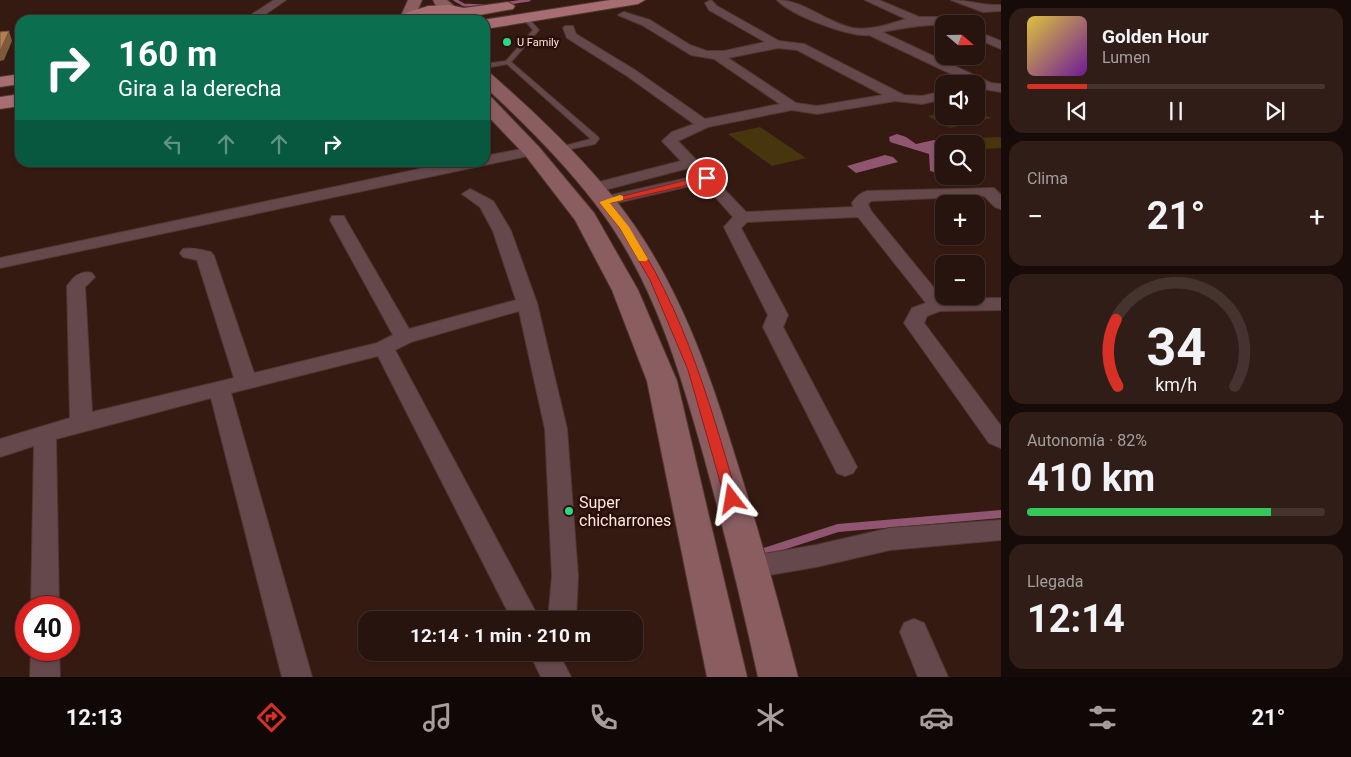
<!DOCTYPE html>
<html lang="es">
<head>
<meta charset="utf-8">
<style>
	:root { --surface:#28140e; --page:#301d17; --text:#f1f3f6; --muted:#a59e9e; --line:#44332e; --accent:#d93025 }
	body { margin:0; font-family:Roboto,sans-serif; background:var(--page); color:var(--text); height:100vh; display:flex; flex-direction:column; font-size:19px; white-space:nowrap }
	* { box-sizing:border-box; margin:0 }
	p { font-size:16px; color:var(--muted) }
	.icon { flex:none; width:28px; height:28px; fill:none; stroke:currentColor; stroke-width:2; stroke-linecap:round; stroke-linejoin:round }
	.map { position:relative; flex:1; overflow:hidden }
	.drawer { display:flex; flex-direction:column; gap:8px; padding:8px; background:#160b08; width:350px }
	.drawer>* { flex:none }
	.top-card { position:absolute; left:15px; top:15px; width:475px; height:152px; border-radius:15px; box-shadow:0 1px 4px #0004,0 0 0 1px var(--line); background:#0b6e4f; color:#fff; overflow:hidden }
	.needle { width:32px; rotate:110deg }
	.fabs { position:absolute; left:935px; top:15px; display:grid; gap:10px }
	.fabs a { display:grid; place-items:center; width:50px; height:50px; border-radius:10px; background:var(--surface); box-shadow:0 1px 4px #0004,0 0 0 1px var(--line); font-size:25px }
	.speed { position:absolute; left:15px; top:596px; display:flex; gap:10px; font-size:25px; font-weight:700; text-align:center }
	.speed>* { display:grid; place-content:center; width:65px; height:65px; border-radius:50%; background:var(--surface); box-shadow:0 1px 4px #0004,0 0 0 1px var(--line); line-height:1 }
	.speed .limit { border:8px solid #d22; background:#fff; color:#111 }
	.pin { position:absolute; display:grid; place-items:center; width:42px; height:42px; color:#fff; margin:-21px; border:2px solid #fff; border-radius:50%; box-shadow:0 1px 5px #0007 }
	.me { position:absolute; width:55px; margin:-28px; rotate:346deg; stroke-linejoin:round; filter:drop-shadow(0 0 4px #0008) }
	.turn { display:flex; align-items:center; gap:18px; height:105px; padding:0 20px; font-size:22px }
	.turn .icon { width:65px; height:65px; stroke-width:2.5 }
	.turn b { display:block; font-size:35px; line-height:42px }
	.lanes { display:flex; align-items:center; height:48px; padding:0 20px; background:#0003; justify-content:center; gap:25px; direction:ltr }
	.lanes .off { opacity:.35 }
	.big { font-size:38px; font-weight:700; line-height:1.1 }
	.drawer .tile { flex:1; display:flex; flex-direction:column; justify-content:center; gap:8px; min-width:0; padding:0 18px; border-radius:15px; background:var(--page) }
	.drawer .dial { align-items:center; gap:0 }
	.dial svg { height:130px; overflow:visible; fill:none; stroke:var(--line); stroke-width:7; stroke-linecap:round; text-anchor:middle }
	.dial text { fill:var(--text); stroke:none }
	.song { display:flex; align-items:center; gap:15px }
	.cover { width:60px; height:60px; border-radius:8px; background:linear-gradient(135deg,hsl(50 70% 55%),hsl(280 70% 35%)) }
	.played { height:5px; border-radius:2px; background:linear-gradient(90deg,var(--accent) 20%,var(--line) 20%) }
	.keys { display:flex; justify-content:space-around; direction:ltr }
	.heat { display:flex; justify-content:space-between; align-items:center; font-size:28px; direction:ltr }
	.charge { height:8px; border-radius:4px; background:linear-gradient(90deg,#34c759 82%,var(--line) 0) }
	.trip { position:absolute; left:358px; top:611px; width:285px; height:50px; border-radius:15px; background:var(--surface); box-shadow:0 1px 4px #0004,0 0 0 1px var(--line); font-weight:700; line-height:50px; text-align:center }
	.dock { display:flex; height:80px; justify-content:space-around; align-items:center; background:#100806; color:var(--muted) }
	.dock .icon { width:35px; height:35px }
	.dock .current { color:var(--accent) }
	.dock b { font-size:22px; color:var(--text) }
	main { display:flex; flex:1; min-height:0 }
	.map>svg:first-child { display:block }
	.green { fill:#47350d }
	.water { fill:#905571 }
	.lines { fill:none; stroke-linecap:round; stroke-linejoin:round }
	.stream-far1 { stroke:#905571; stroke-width:3 }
	.stream { stroke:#905571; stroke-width:8 }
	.lane-casing { stroke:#51372f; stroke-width:2 }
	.street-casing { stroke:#51372f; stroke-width:2 }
	.secondary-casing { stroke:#51372f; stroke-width:2 }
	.primary-casing { stroke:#51372f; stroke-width:2 }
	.lane { fill:#65484b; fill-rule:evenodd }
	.street { fill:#65484b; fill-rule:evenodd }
	.secondary { fill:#8a5d61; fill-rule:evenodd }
	.primary { fill:#a66d72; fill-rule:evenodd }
	.shaded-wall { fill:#7d5a3b }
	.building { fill:#b38054; stroke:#7d5a3b }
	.route { fill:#d93025; stroke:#8d1f18 }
	.slow { fill:#f59e0b }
	.poi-dot { fill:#2bd884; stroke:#2a1009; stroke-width:2 }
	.labels { text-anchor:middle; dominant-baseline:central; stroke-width:5; stroke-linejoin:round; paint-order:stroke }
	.far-poi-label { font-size:11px; fill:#fce8e2; stroke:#2a1009; text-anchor:start }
	.near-poi-label { font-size:16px; fill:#fce8e2; stroke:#2a1009; text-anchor:start }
</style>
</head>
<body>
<main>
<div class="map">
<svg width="1001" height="677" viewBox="0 0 1001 677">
	<rect width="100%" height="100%" fill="#351a12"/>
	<!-- green -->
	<path class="green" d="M976 110 991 118 950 128 928 116 944 112V116H976Z
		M760 127 806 158 772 166 728 134Z
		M1001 137V148L985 149 972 138Z"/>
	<!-- water -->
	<path class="water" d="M897 134 906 137 916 144 934 140 947 144H944V151L938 155 944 159V175L930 171 929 154 890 142 889 137Z
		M885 155 893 157 898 162 856 173 847 166Z"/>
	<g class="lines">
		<!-- stream-far1 -->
		<path class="stream-far1" d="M455 0 464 5 484 6
			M503 4 529 0"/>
		<!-- stream -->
		<path class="stream" d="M761 553 838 528 1001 514"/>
		<defs>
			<path id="lane" d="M526 16 539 30 511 62 598 137 599 139 595 144 556 152V148L591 139 507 64 485 68V64L506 61 533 30 523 18Z"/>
			<path id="street" d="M274 0H286L257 20H243Z
				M711 0 717 6 779 41 804 44 904 95 922 96 944 91V99L922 104 895 101 817 114 792 110 708 127 678 141 746 212 853 207 852 203C856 197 860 193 867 191L994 188 1001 195V209L995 207 984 196 871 201 868 204 871 211 943 299 1001 298V310L940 311 927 316 924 323 1001 426V448L989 443 904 323 912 308 926 303 858 217 747 222 741 228 788 315 783 327 857 467 853 473 845 476 837 473 763 327 768 315 724 227 733 217 703 183 604 206 598 204 596 201 598 198 696 176 689 168 593 193 585 188 587 185 681 161 662 141 672 132 694 124 627 76 567 38 563 28 565 26H573L576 34 635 70 705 119 780 104 714 59 691 55 642 25 618 15 624 12 650 20 690 45 707 51H724L765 42 709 10 705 3ZM778 48 797 50 883 95 817 106 796 103 728 58Z
				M777 0C804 0 825 22 853 28 870 31 889 24 906 19L865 0H879L919 17H941L956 22 957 24C930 24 911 26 882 32L991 83 1001 84V92L983 89 869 35C848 37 791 15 777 0Z
				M951 0C968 0 983 6 1001 5V11L983 12Z
				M976 31 1001 41V49L976 38Z
				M532 147 537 148 539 151 537 154 0 268V258L452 162H485V156Z
				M470 189 493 201 495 204 511 231 537 303 567 429 578 576 576 620H548L552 576 545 429 519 311 411 342 395 350 540 620H512L378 356 231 393 312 677H282L211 398 56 439 59 608H31L34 446 0 457V439L70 418 67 286C73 277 81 270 92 273L95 277 85 287 92 412 234 378 197 260 183 257 180 253 183 249C192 247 202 250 211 252L214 256 254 373 377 343 393 335 330 220 332 216H344L346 220 409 329 516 300 493 231 480 207 462 194Z
				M1001 520V540L890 550 816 567 752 578 743 575 739 567 743 559 752 556 816 545 890 528Z
				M914 619 924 623 948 677H918L900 632 904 623Z
				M31 650H59L60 677H30Z
				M529 652H558L571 677H541Z"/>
			<path id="secondary" d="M408 0H422L414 19H404L401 16Z
				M433 0H447L459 10 457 13C447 16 437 10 433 0Z
				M485 73 491 74C540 117 597 171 634 225 683 296 711 377 736 459 759 531 779 604 798 677H758C742 603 724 530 704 457 682 379 659 299 614 230 583 182 528 126 485 87Z
				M485 96 492 98 539 147 594 213 638 290 677 381 747 677H707L647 381 612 290 575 220 525 155 485 113Z"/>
			<path id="primary" d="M610 0H645L638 4 485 29V20H482Z
				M508 2 515 6 513 9 474 16 478 20H462L454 15 439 14 415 20H397L406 13 428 6 449 5 464 8Z
				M20 74V84L0 87V77Z
				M20 94V106L0 109V97Z"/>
		</defs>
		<!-- lane casing -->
		<use href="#lane" class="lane-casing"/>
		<!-- street casing -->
		<use href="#street" class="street-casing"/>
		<!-- secondary casing -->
		<use href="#secondary" class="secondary-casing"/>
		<!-- primary casing -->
		<use href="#primary" class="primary-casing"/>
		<!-- lane -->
		<use href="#lane" class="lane"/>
		<!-- street -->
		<use href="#street" class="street"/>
		<!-- secondary -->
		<use href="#secondary" class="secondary"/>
		<!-- primary -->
		<use href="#primary" class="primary"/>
	</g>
	<!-- shaded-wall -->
	<path class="shaded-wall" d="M9 31 12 41 4 60 0 61V51Z"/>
	<!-- building -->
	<path class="building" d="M9 31 0 51V32Z"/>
	<!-- route -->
	<path class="route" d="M707 175 712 178 710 180 610 203C679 290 707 394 738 499L736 503H727L725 499 688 370 650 280 620 228 599 202Z"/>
	<!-- slow -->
	<path class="slow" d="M620 195 623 196V200L610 203 629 227 648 259 646 261H639L620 228 599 202Z"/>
	<!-- markers -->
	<g class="poi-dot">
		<circle cx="507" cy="42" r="5"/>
		<circle cx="569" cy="511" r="5"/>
	</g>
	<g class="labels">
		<!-- far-poi labels -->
		<g class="far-poi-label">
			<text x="517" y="42">U Family</text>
		</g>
		<!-- near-poi labels -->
		<g class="near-poi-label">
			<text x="579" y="502">Super<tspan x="579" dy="18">chicharrones</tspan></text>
		</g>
	</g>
</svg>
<div class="fabs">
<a><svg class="needle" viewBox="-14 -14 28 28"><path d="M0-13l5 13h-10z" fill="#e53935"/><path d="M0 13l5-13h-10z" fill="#a59e9e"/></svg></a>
<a><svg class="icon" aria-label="sound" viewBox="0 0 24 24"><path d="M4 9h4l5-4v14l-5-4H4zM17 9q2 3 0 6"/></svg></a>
<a><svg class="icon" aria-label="search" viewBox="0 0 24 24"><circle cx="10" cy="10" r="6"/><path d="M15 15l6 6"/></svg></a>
<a>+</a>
<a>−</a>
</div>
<div class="speed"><div class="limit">40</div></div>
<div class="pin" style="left:707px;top:178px;background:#d93025"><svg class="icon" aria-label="arrive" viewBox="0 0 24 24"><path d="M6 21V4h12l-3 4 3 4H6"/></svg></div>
<svg class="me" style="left:732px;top:499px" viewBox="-20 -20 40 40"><path d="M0-17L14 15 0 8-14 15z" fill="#d93025" stroke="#fff" stroke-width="4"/></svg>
<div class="trip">12:14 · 1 min · 210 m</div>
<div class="top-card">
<div class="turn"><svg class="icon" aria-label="right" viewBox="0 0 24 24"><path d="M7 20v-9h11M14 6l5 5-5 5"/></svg><div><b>160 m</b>Gira a la derecha</div></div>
<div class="lanes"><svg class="icon off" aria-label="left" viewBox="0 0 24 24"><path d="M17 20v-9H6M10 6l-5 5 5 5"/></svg><svg class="icon off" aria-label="ahead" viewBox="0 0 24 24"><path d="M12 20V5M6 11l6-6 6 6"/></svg><svg class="icon off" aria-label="ahead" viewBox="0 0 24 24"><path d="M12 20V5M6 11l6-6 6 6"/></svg><svg class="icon" aria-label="right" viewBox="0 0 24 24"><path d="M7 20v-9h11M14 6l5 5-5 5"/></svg></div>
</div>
</div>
<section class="drawer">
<div class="tile">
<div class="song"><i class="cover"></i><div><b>Golden Hour</b><p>Lumen</p></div></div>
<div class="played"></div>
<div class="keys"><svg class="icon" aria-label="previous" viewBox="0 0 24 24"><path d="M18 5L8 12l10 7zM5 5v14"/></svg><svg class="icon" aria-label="pause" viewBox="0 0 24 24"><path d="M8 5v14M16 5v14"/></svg><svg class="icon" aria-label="next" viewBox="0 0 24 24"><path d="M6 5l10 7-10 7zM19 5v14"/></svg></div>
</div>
<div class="tile"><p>Clima</p>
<div class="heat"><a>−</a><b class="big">21°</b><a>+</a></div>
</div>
<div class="tile dial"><svg viewBox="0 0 100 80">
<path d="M14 69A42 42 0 1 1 86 69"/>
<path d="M14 69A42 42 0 0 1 13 28" stroke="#d93025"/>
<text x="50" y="56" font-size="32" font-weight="700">34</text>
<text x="50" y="72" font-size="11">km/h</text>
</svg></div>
<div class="tile"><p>Autonomía · 82%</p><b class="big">410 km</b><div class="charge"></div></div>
<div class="tile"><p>Llegada</p><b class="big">12:14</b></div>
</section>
</main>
<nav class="dock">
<b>12:13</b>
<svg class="icon current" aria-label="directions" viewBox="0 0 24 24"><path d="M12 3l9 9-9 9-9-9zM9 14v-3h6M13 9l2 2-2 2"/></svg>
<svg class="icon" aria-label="music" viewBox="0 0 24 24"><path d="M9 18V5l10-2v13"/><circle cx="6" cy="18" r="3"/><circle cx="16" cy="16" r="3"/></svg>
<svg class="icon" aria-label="phone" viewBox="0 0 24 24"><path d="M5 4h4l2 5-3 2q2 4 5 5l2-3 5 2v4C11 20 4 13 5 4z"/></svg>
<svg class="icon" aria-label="climate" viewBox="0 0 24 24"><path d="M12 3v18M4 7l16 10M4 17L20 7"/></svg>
<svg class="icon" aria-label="car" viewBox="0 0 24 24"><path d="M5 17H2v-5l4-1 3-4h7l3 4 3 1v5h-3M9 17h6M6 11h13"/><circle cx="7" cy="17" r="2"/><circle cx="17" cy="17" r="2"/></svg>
<svg class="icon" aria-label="filters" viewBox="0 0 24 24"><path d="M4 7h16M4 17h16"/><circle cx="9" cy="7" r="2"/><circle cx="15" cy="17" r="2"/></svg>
<b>21°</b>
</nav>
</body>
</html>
